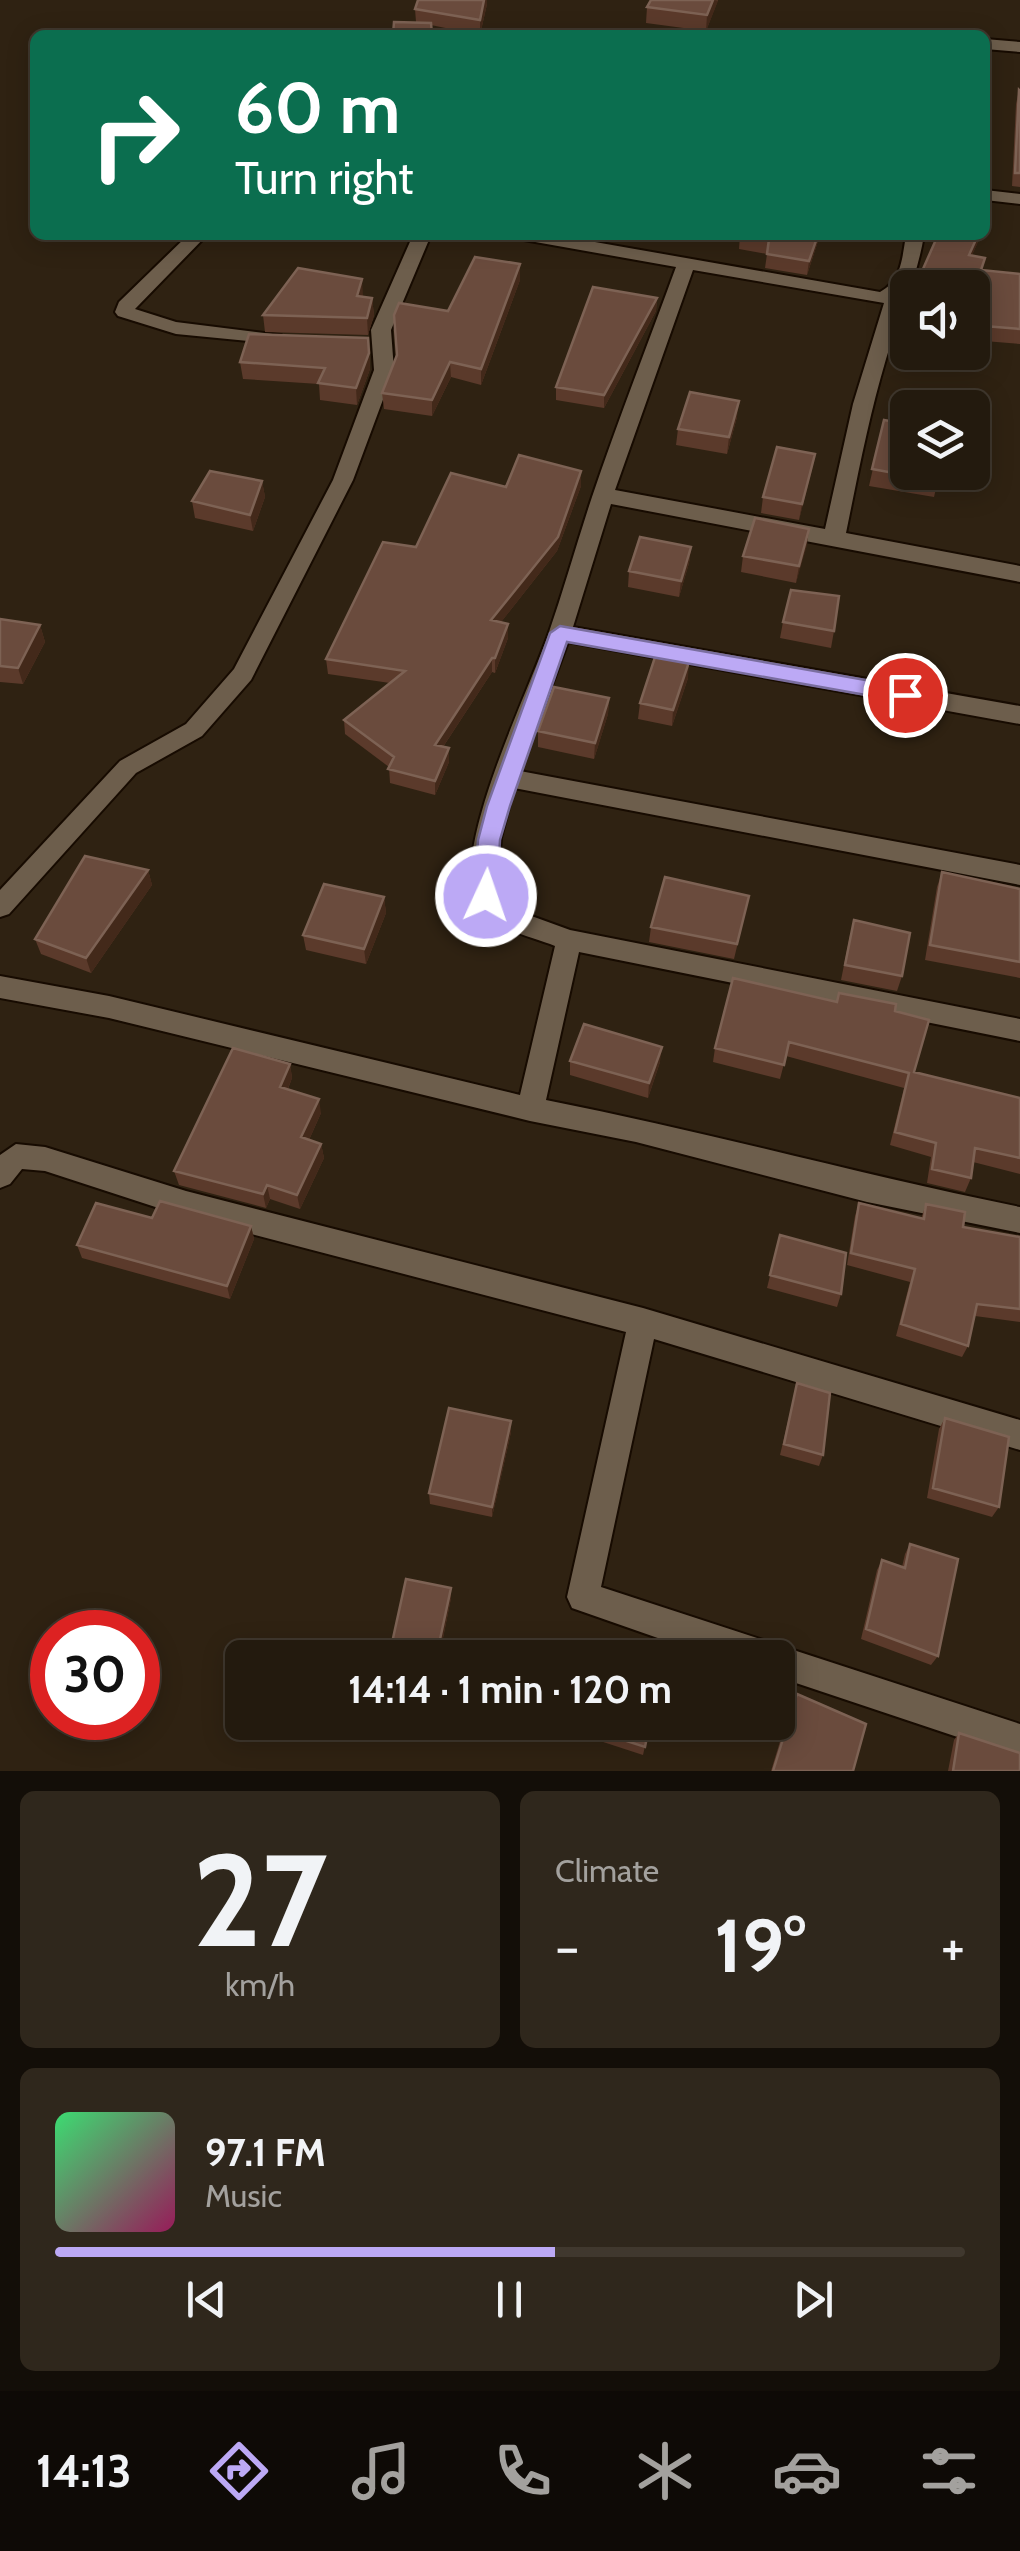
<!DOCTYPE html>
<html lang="en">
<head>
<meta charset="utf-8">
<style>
	:root { --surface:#231a0e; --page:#2f271c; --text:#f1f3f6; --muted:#a3a19e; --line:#40382e; --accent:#bca9f5 }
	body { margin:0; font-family:Cabin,sans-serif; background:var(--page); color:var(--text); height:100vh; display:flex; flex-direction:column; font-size:38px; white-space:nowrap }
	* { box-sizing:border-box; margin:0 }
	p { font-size:32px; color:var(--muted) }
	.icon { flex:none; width:55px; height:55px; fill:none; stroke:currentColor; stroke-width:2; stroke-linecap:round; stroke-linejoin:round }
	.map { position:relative; height:1771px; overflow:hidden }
	.side { display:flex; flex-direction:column; gap:20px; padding:20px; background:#130e08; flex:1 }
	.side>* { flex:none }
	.hud { position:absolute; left:30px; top:30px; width:960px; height:210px; border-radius:15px; box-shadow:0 5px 25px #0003,0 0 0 2px var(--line); background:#0b6e4f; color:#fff; overflow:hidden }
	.fabs { position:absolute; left:890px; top:270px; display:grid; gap:20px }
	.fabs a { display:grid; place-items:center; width:100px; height:100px; border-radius:15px; background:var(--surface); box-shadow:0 5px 25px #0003,0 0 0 2px var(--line); font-size:50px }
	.speed { position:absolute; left:30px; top:1610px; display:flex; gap:20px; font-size:50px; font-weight:700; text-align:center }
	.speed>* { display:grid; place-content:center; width:130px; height:130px; border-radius:50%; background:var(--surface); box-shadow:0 5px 25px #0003,0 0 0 2px var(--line); line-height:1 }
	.speed .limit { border:15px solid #d22; background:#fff; color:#111 }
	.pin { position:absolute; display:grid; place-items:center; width:85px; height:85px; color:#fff; margin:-42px; border:5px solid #fff; border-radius:50%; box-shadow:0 2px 10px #0007 }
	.me { position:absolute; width:110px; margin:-55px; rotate:3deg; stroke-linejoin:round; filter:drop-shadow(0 0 8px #0008) }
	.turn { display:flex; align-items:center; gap:35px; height:210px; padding:0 40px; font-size:45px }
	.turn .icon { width:130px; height:130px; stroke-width:2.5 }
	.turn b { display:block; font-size:70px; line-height:85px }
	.big { font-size:75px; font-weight:700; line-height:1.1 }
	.side .widget { flex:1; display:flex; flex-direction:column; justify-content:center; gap:15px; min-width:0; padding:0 35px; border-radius:15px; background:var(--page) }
	.side .dial { align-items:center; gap:0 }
	.dial b { font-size:130px; line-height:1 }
	.song { display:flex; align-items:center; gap:30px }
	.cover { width:120px; height:120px; border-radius:15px; background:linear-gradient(135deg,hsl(140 70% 55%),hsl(330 70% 35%)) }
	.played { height:10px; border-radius:5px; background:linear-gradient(90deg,var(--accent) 55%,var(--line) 55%) }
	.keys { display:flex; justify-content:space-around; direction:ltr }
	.heat { display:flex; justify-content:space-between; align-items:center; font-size:55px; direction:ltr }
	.side .tiles { flex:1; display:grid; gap:20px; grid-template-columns:1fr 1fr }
	.widget:last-child { grid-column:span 2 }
	.trip { position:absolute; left:225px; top:1640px; width:570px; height:100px; border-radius:15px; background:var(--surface); box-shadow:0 5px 25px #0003,0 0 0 2px var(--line); font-weight:700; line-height:100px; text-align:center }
	.tabs { display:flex; height:160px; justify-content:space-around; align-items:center; background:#0e0a06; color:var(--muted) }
	.tabs .icon { width:70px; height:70px }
	.tabs .selected { color:var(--accent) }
	.tabs b { font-size:45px; color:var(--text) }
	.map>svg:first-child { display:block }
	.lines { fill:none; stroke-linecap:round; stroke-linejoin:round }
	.minor-casing { stroke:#170b01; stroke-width:4 }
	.minor { fill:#6d5e4c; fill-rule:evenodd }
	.wall { fill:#5b3a2b }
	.shaded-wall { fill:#43291a }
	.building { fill:#6a4b3d; stroke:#7d6254; stroke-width:2.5 }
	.route { fill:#bca9f5; stroke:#7a6e9f; stroke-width:2.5 }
</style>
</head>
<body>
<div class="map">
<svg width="1020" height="1771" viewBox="0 0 1020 1771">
	<rect width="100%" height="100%" fill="#2f2212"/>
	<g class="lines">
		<defs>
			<path id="minor" d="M529 30H559L567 35H521Z
				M985 39 1020 42V52L985 49Z
				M985 190 1020 194V204L985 200Z
				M188 235H207L135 309 176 322 281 335 291 341 288 345 176 334 118 316 115 312 119 302Z
				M413 235H431L391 330 394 370 353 480 251 680 202 736 136 773 9 914 0 917V890L120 761 186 724 234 669 333 480 374 370 371 330Z
				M515 235H555L880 292C902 280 902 258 906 235H924C917 279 899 315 886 359 869 416 858 474 846 533L1020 566V582L611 504 573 627 1020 706V724L568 642 520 771 1020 865V885L514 788 501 838 497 892 515 910 570 930 1020 1019V1041L579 952 546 1100C705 1131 861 1175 1020 1207V1233L867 1202 636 1142 530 1121 109 1018 0 998V976L109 996 520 1095 555 946C530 936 481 927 473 896 457 837 527 695 548 635 564 589 577 542 592 497 618 420 648 344 676 267L524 240ZM693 270 884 303 853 404 825 529 615 490Z
				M16 1144 45 1147 186 1191 643 1308 1020 1420V1450L654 1339 601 1587 1020 1724V1758L778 1677V1658H715L572 1608 567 1597 626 1332 186 1217 45 1171 22 1169 10 1184 0 1188V1155Z"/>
		</defs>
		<!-- minor casing -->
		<use href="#minor" class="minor-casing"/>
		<!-- minor -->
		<use href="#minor" class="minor"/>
	</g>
	<!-- wall -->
	<path class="wall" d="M718 0 706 31 646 23 647 7Z
		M487 4 480 35 416 22 415 9Z
		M1019 90 1020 91V187L1012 186 1016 104Z
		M740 235H820L807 275 765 268 767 254 739 249Z
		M981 235 972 255 985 258 982 270 1020 274V344L972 340V288H917L919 278Z
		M520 280 481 385 451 377 432 416 384 409 382 393 448 311Z
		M363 295V297L372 298 374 315 368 335 265 332 263 315Z
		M657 298 656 311 604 408 556 400V387Z
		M368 338 370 369 357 405 320 400 319 384 243 379 240 362Z
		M737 417 727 454 676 445 678 429Z
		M884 420 940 472 934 497 869 486Z
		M815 454 799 520 761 513 763 497Z
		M581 471V486L557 551 501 622 508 638 495 673 492 672 443 747 449 748V762L435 795 390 783 389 767 345 734 344 720 390 683 328 674 326 659 416 547 506 487Z
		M262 481 265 497 253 531 195 518 192 501Z
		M809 529 796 583 741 572 743 556Z
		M691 547 689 563 679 597 628 587 629 571Z
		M0 619 40 625 45 642 23 684 0 682Z
		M783 622 834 631 831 648 780 638Z
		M688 678 672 726 638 719 640 703Z
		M609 698 608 714 594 759 538 747V731Z
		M148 870 152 885 91 973 41 954 35 939Z
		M942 872 1020 889V978L925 960 937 887Z
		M749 896 734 959 649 942 651 927Z
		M384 897 386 913 366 964 306 950 303 935Z
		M850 935 902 976 897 991 841 980Z
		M837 1002 895 1011 914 1072 1020 1098V1174L973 1162 971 1178 965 1192 927 1183 931 1157 890 1145 904 1088 786 1056 780 1079 713 1062 715 1048Z
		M570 1061 660 1062 648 1098 570 1075Z
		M290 1064 292 1078 288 1089 321 1113 309 1140 321 1144 324 1158 300 1209 270 1199 266 1208 179 1185 174 1171Z
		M859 1203 921 1219 926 1204 963 1227 1020 1237V1322L975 1316 968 1346 962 1357 896 1336 910 1282 847 1265 855 1216Z
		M152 1218 251 1226 254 1239 230 1299 82 1258 77 1245Z
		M780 1235 841 1294 837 1307 767 1288Z
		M797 1383 823 1455 819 1466 780 1455Z
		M945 1418 999 1507 992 1517 927 1498 939 1429Z
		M511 1421V1432L492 1517 430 1504 429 1493Z
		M910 1544 938 1656 931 1665 861 1639 877 1570 882 1560 902 1567 905 1554Z
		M451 1588V1598L439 1658H391L390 1652Z
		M797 1694 853 1771H771L792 1702Z
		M600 1722H691L688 1735 650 1724 643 1755 597 1740Z
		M959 1733 1020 1771H948L954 1740Z"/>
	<!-- shaded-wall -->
	<path class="shaded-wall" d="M484 0H487V4L480 35V20Z
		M713 0 718 1 706 31 707 15Z
		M818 235H820L807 275 809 261Z
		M978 235H981L966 269 969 255Z
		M520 264V280L481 385V369Z
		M362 279 363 295 358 312 357 296Z
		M372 298 374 315 368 335 367 318Z
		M657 298 656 311 604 408V395Z
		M369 353 370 369 357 405 356 388Z
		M450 362 451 377 432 416V400Z
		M739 401 737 417 727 454 729 437Z
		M815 454 812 470 799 520 802 504Z
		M581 471V486L557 551 491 635V620Z
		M262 481 265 497 253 531 250 515Z
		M809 529 807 545 796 583 799 566Z
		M691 547 689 563 679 597 681 581Z
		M508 624V638L495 673V658Z
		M40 625 45 642 23 684 18 668Z
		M492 658V672L435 759V745Z
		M689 662 688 678 672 726 673 710Z
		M609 698 608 714 594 759 595 743Z
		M449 748V762L435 795V781Z
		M148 870 152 885 91 973 86 958Z
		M384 897 386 913 366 964 364 949Z
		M662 1047 660 1062 648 1098 649 1083Z
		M290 1064 292 1078 283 1101 280 1087Z
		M319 1099 321 1113 304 1151 301 1137Z
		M321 1144 324 1158 300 1209 297 1195Z
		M267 1185 270 1199 266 1208 263 1194Z
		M251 1226 254 1239 230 1299 227 1286Z
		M511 1421V1432L492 1517V1507Z
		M451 1588V1598L439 1658H436Z"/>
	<!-- building -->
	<path class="building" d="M418 0H484L480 20 415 9Z
		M651 0H713L707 15 647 7Z
		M394 22 431 23 432 35H393Z
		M1019 90 1020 91V173H1015Z
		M743 235H818L809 261 767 254 769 239Z
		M938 235H978L969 255 985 258 981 270 1020 274V329L972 325V288H918L919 278Z
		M475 257 520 264 481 369 450 362 432 400 382 393 397 355 394 315 399 303 448 311Z
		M298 268 362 279 357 296 372 298 367 318 263 315Z
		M593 287 657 298 604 395 556 387Z
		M249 334 368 338 369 353 356 388 318 383 325 368 240 362Z
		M690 392 739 401 729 437 678 429Z
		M884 420 908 424V472H940L938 481 872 469Z
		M777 447 815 454 802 504 763 497Z
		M519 455 581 471 558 537 491 620 508 624 495 658H492L435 745 449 748 435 781 388 769 394 757 344 720 405 671 326 659 383 542 416 547 451 473 506 487Z
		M210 471 262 481 250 515 192 501Z
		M755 518 809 529 799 566 743 556Z
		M640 537 691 547 681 581 629 571Z
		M791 590 839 596 834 631 783 622Z
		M0 619 40 625 18 668 0 666Z
		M656 654 689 662 673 710 640 703Z
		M554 687 609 698 595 743 538 731Z
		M85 856 148 870 86 958 35 939Z
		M942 872 1020 889V962L930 945Z
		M665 877 749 896 737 944 651 927Z
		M324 884 384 897 364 949 303 935Z
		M854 920 910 933 902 976 845 965Z
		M733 978 837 1002 839 993 896 1004 895 1011 929 1020 914 1072 1020 1098V1158L975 1148 971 1178 932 1169 936 1143 895 1132 909 1073 789 1042 784 1065 715 1048Z
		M584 1024 662 1047 649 1083 570 1061Z
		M233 1048 290 1064 280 1087 319 1099 301 1137 321 1144 297 1195 267 1185 263 1194 174 1171Z
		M160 1201 251 1226 227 1286 77 1245 96 1203 152 1218Z
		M859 1203 924 1219 926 1204 965 1212 963 1227 1020 1237V1309L977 1304 968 1346 901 1324 915 1269 851 1253Z
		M780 1235 846 1253 841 1294 770 1275Z
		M797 1383 830 1393 823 1455 784 1444Z
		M449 1408 511 1421 492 1507 429 1493Z
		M945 1418 1009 1437 999 1507 933 1488Z
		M910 1544 958 1559 938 1656 866 1629 882 1560 905 1568Z
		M406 1579 451 1588 436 1658H414L390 1652Z
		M668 1652 685 1658H667Z
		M797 1694 866 1724 853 1771H773Z
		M600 1722H650L645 1747 598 1732Z
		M676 1722H691V1727Z
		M959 1733 1020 1753V1771H953Z"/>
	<!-- route -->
	<path class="route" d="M560 626 905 687 915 695 905 702 567 642 510 806 500 840 497 896 486 905 474 896 478 840 487 806 550 633Z"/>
</svg>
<div class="fabs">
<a><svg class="icon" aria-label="sound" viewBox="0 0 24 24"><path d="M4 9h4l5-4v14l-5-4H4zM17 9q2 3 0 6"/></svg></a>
<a><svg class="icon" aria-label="layers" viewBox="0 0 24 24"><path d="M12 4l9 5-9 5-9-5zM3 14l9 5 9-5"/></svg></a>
</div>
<div class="speed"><div class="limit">30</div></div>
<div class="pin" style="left:905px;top:695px;background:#d93025"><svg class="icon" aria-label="arrive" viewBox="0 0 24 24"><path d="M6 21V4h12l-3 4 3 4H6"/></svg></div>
<svg class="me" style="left:486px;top:896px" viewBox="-20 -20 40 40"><circle r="17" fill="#bca9f5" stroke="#fff" stroke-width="3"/><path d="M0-11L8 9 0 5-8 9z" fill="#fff"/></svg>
<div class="trip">14:14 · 1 min · 120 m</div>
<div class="hud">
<div class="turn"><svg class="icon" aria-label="right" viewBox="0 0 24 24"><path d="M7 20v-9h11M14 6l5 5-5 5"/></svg><div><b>60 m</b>Turn right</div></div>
</div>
</div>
<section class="side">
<div class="tiles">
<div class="widget dial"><b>27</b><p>km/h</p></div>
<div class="widget"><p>Climate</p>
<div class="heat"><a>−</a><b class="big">19°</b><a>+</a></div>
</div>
<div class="widget">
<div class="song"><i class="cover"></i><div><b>97.1 FM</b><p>Music</p></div></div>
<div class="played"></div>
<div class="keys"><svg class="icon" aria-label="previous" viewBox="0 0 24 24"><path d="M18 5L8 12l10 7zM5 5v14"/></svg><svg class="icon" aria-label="pause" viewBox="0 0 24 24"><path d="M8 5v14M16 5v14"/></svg><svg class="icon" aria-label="next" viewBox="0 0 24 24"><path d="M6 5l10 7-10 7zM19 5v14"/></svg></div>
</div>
</div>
</section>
<nav class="tabs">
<b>14:13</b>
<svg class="icon selected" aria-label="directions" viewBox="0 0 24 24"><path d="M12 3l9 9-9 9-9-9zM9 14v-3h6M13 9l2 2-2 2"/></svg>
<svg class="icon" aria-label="music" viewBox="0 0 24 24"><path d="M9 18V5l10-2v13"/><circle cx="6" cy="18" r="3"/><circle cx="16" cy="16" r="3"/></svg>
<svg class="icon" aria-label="phone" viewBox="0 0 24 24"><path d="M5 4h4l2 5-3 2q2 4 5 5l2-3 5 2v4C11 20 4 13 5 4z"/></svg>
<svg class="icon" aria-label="climate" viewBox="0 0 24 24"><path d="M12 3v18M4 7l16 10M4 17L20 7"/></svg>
<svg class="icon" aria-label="car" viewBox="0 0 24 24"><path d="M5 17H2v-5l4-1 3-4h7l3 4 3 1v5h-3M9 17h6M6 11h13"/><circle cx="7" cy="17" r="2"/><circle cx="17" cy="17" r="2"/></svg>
<svg class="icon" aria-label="filters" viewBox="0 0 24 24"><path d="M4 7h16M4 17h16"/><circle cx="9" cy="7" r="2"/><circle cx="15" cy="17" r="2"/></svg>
</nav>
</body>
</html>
